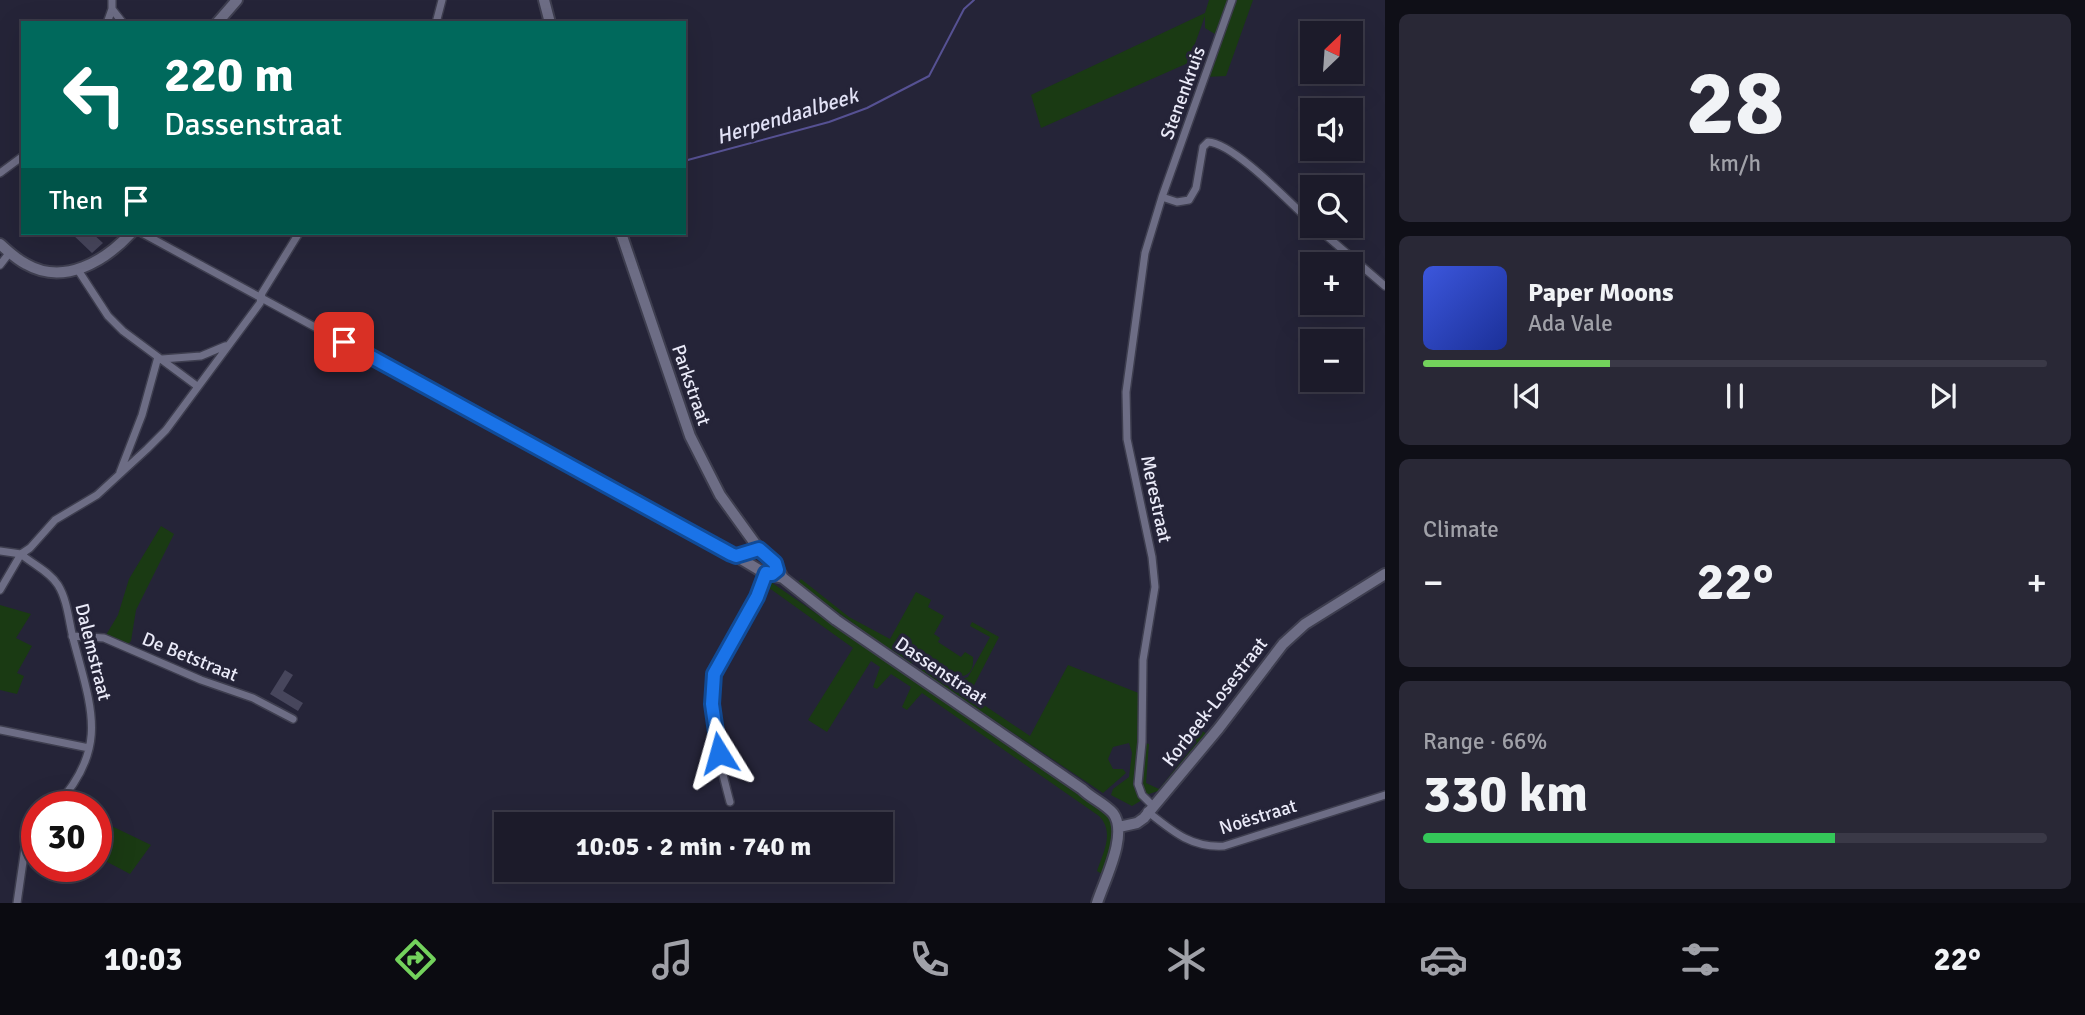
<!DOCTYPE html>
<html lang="en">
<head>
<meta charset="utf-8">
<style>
	:root { --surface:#1c1b2a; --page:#292836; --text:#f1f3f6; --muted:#a0a1a8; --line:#3a3947; --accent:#73d25c }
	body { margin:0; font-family:Signika,sans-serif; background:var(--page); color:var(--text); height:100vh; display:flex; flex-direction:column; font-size:26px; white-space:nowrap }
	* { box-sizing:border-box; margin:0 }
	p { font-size:23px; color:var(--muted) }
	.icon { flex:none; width:38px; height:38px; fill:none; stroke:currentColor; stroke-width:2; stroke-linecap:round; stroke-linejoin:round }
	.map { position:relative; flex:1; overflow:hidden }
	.sheet { display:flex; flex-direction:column; gap:14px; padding:14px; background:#0f0f17; width:700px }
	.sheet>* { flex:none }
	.top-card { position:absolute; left:21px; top:21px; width:665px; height:214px; border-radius:0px; box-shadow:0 7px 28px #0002,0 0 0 2px var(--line); background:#00695c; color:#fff; overflow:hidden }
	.needle { width:46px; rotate:25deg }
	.controls { position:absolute; left:1300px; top:21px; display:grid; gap:14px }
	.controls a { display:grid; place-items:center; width:63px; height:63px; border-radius:0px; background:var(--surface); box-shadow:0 7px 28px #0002,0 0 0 2px var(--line); font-size:35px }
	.speed { position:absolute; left:21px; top:791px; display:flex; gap:14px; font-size:35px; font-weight:700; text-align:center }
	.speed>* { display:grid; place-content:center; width:91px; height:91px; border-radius:50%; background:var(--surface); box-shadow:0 7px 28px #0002,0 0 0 2px var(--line); line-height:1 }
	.speed .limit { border:10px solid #d22; background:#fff; color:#111 }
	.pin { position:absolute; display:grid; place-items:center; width:60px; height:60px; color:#fff; margin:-30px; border-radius:14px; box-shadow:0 4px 10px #0006 }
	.me { position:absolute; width:77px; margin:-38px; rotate:352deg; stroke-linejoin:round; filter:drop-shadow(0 0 5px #0008) }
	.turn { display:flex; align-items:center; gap:24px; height:147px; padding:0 28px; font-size:32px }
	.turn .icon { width:91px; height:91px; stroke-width:2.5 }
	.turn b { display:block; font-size:49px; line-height:60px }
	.then { display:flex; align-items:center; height:66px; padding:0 28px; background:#0003; gap:14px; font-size:26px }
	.big { font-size:52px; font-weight:800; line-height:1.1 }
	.sheet .card { flex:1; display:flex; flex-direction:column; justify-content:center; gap:10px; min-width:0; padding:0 24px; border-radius:10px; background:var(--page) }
	.sheet .dial { align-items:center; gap:0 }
	.dial b { font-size:91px; line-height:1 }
	.song { display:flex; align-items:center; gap:21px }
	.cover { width:84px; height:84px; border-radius:10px; background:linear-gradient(135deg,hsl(230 70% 55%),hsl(230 70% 35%)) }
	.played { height:7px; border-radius:4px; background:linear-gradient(90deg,var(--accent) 30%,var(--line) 30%) }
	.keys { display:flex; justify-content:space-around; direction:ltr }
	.heat { display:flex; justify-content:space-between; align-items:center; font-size:38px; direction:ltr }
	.charge { height:10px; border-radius:5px; background:linear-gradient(90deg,#34c759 66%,var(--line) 0) }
	.trip { position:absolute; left:494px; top:812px; width:399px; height:70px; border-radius:0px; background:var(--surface); box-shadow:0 7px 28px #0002,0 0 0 2px var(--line); font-weight:800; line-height:70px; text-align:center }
	.menu { display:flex; height:112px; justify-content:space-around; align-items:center; background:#0b0b11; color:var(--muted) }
	.menu .icon { width:49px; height:49px }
	.menu .active { color:var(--accent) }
	.menu b { font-size:32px; color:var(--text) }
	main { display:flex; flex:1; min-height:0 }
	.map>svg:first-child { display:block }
	.green { fill:#1a3a13 }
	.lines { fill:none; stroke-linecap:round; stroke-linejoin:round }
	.stream { stroke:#565193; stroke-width:2 }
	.building { fill:#47465c }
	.street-casing { stroke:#3e3e4f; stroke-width:10 }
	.secondary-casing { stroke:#3e3e4f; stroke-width:14 }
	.street { stroke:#6d6d85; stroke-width:7 }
	.secondary { stroke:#6d6d85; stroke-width:10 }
	.route-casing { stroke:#114b97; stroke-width:18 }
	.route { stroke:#1a73e8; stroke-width:12 }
	.labels { text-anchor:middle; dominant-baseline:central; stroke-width:7; stroke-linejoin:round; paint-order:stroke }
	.street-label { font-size:19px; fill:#eaeaf8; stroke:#252438 }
	.water-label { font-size:21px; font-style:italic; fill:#e1e1f5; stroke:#252438 }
</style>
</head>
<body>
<main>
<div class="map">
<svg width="1385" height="903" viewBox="0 0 1385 903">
	<rect width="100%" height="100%" fill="#252438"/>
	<!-- green -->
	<path class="green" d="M1209 0H1253L1226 76 1205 77 1220 37 1205 28V16L1188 63 1041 128 1031 95 1205 13Z
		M161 526 174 534 136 610 131 641 128 644 106 635 118 615 129 579Z
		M801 579 849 617 890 639 916 592 931 600 928 607 944 616 934 634 940 638 938 642 961 657 965 652 973 657C976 697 925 662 908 663L807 590 798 582Z
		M768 580 1105 813C1121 831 1107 853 1102 874L1097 871C1103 853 1115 832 1099 816L922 693 907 710 902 707 911 687 891 674 877 689 873 687 880 667 871 661 827 732 808 720 853 648 765 585Z
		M0 605 31 614 16 638 32 646 17 673 24 676 17 694 0 690Z
		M972 622 999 637 969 695 1030 736 1068 665 1141 694 1140 743 1136 790 1142 800 1132 806 1111 795 1113 789 1129 777 1132 753 1129 743 1113 747 1108 759 1113 769H1123L1126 773 1103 793 919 670C938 668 944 688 968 677L990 637 970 626Z
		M1193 725 1207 734 1161 790 1146 795 1141 789 1145 743 1149 744 1146 783 1159 789 1197 742 1187 735Z
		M97 819 151 845 130 874 96 856Z"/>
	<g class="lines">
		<!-- stream -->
		<path class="stream" d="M684 161 829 122 867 108 929 76 964 9 974 0"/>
	</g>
	<!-- building -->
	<path class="building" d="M71 233H92L103 243 92 253Z
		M285 670 293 675 283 691 303 703 298 711 270 694Z"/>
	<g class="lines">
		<defs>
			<path id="street" d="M112 9 123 23
				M107 23 112 9V0
				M436 23 442 0
				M0 173 23 156
				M1162 197 1177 202 1189 200 1196 188 1203 147 1208 142C1234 143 1291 204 1312 223
				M1315 226 1385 286
				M142 233 736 556
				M0 265 10 252
				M78 270 108 316 123 331 197 386
				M162 359 201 356 225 346
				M120 472 142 415 158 357
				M0 551 21 554 30 548 55 520 97 495 147 449 166 430 260 303 262 293 299 233
				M21 554C32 564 49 571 58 585 68 601 69 624 74 642 92 710 109 749 55 807
				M0 590 21 554
				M72 636 104 638 201 680 253 698 293 719
				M0 730 89 748
				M730 802C721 768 703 703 716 669 729 636 754 608 766 574
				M1153 806 1142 795 1138 784 1142 742 1143 660 1155 587 1152 557 1127 439 1126 392 1145 253 1162 197 1232 0
				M1147 811C1172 831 1191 848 1224 846L1385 795
				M17 903 26 841 37 823"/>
			<path id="secondary" d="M544 0 550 23
				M217 23 237 0
				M621 233 690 436 720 495 759 549 775 563 783 578 836 620 1082 789C1091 798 1104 803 1113 813 1129 834 1104 881 1097 903
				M0 244C8 251 16 259 26 264 64 286 105 261 131 233
				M736 556 766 574 783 578
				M1119 827 1137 823 1144 818 1219 728 1283 644 1305 624 1385 574"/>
		</defs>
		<!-- street casing -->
		<use href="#street" class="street-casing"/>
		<!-- secondary casing -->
		<use href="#secondary" class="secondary-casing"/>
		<!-- street -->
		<use href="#street" class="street"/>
		<!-- secondary -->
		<use href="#secondary" class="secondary"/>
	</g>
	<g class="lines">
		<defs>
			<path id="route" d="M344 342 731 554 736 556 759 549 775 563 777 570 772 574 766 573 757 597 714 674 712 704 719 753"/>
		</defs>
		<!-- route casing -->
		<use href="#route" class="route-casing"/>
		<!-- route -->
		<use href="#route" class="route"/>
	</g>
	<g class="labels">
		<!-- street labels -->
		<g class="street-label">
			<text transform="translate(1183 93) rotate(-70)">Stenenkruis</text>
			<text transform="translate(691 385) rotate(71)">Parkstraat</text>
			<text transform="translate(1156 499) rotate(78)">Merestraat</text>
			<text transform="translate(93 652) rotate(76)">Dalemstraat</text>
			<text transform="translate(190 657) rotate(22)">De Betstraat</text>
			<text transform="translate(941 671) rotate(34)">Dassenstraat</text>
			<text transform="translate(1215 702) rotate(-52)">Korbeek-Losestraat</text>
			<text transform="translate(1258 817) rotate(-17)">Noëstraat</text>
		</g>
		<!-- water labels -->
		<g class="water-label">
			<text transform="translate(787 116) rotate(-17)">Herpendaalbeek</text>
		</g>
	</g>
</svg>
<div class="controls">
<a><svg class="needle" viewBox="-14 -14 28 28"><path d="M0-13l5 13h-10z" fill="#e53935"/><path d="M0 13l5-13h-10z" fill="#a0a1a8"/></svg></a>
<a><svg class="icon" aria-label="sound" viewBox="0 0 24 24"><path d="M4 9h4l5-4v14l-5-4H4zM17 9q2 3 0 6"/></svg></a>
<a><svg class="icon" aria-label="search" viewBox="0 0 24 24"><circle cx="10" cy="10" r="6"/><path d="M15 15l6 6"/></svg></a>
<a>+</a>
<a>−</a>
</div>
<div class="speed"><div class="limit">30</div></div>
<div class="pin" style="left:344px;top:342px;background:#d93025"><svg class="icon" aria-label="arrive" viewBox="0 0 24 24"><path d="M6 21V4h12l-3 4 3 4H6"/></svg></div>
<svg class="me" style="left:719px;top:753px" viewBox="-20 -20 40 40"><path d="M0-17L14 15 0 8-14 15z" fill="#1a73e8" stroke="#fff" stroke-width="4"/></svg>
<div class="trip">10:05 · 2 min · 740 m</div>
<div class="top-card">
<div class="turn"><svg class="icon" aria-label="left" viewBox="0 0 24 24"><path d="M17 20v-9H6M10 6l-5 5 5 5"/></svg><div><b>220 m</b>Dassenstraat</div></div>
<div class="then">Then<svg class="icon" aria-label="arrive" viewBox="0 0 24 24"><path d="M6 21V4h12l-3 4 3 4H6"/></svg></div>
</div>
</div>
<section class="sheet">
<div class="card dial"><b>28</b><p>km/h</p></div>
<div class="card">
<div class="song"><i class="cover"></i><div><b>Paper Moons</b><p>Ada Vale</p></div></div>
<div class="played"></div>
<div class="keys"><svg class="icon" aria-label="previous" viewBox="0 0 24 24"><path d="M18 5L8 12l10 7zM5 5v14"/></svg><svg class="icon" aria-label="pause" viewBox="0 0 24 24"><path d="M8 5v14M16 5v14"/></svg><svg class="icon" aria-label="next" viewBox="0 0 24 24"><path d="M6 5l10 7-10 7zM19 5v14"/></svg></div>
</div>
<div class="card"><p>Climate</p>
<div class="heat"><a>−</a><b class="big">22°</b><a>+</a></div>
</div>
<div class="card"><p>Range · 66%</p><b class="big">330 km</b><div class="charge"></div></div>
</section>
</main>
<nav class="menu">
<b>10:03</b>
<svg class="icon active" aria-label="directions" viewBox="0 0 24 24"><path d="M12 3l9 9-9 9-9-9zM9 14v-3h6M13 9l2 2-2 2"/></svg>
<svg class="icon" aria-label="music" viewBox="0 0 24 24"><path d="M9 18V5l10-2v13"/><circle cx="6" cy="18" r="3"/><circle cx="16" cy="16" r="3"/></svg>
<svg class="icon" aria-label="phone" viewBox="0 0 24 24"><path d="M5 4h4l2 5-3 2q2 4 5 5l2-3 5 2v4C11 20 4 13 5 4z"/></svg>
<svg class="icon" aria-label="climate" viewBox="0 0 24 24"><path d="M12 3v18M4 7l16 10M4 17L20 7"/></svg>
<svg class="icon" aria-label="car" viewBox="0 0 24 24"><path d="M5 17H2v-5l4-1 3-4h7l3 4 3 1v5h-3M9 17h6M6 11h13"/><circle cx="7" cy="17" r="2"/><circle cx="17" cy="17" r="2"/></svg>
<svg class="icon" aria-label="filters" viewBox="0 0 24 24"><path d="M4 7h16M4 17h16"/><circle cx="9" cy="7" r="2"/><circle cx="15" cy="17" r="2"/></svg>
<b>22°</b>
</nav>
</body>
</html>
